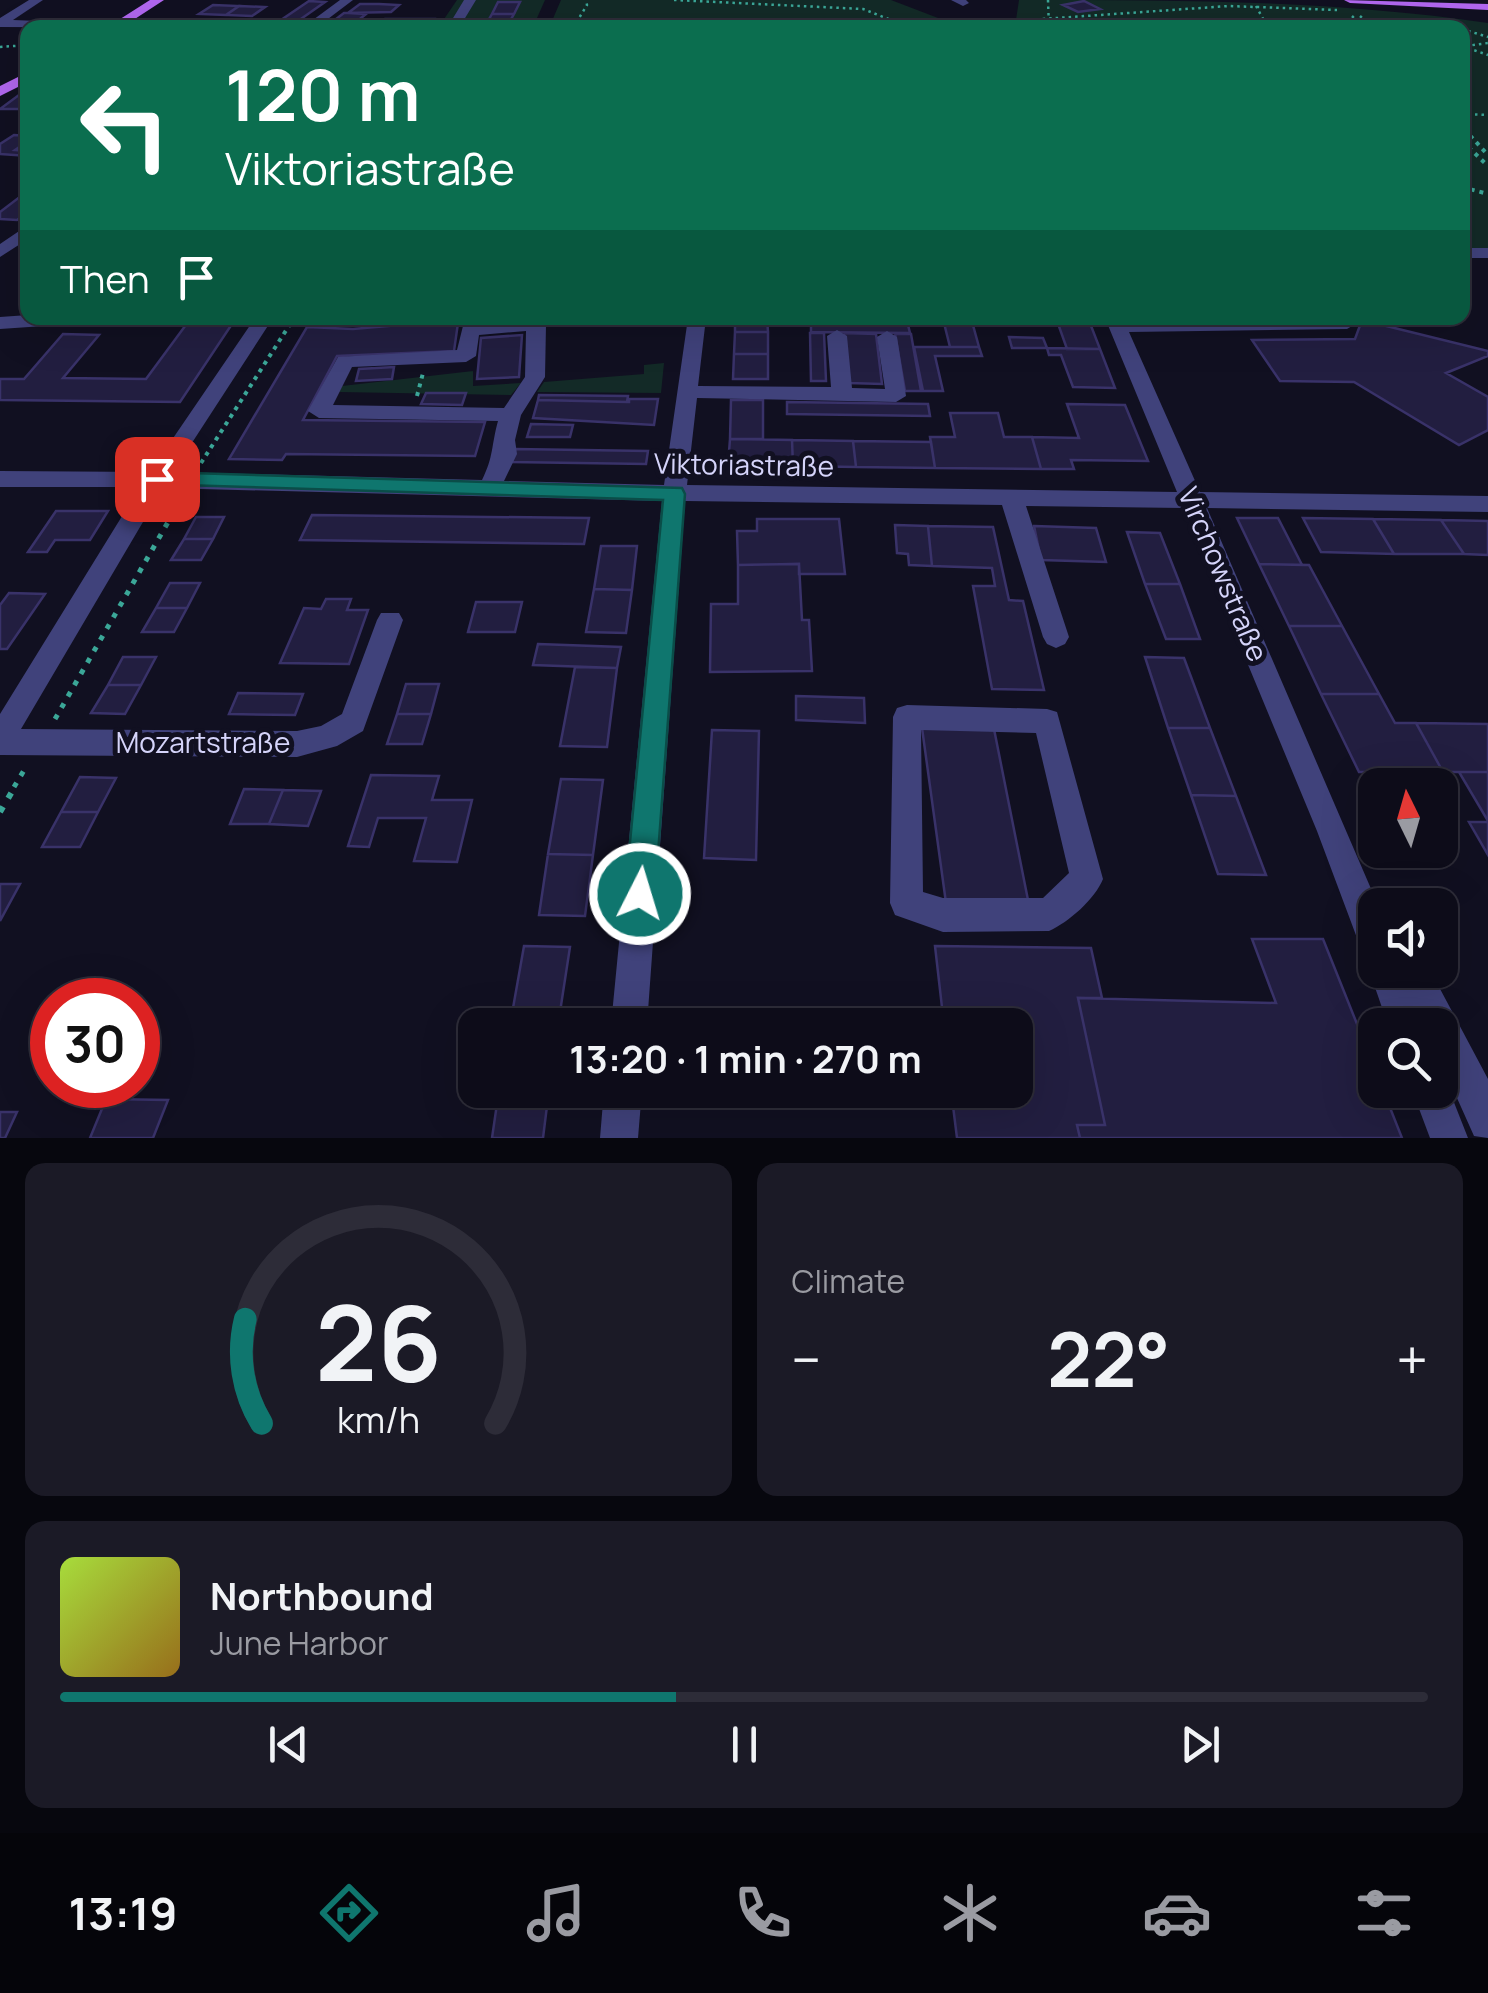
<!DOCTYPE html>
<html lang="en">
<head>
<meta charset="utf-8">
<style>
	:root { --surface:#0d0c19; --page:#1b1a26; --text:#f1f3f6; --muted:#9a9ba2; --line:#2d2c38; --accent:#0f766e }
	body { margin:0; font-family:Manrope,sans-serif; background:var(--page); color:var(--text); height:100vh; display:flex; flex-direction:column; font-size:38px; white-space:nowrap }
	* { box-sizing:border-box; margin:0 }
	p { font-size:32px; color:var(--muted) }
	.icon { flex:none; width:55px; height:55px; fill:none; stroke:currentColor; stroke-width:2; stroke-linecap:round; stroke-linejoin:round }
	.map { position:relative; height:1138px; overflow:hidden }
	.side { display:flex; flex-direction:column; gap:25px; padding:25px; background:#07070e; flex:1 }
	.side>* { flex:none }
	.banner { position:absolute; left:20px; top:20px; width:1450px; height:305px; border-radius:20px; box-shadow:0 10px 40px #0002,0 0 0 2px var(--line); background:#0b6e4f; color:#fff; overflow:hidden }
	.needle { width:65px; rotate:355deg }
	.buttons { position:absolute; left:1358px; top:768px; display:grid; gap:20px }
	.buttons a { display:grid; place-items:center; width:100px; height:100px; border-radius:20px; background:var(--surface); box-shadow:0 10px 40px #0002,0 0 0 2px var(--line); font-size:50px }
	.speed { position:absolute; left:30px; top:978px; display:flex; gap:20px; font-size:50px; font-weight:700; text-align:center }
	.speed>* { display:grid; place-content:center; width:130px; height:130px; border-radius:50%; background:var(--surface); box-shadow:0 10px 40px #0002,0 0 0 2px var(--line); line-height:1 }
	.speed .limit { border:15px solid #d22; background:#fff; color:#111 }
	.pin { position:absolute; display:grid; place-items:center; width:85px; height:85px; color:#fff; margin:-42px; border-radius:20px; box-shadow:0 5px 15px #0006 }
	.me { position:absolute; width:110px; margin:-55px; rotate:5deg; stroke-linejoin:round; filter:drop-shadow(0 0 8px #0008) }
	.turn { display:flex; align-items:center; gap:35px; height:210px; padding:0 40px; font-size:45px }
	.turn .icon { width:130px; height:130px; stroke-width:2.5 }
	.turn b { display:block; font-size:70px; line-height:85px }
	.then { display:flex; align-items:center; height:95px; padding:0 40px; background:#0003; gap:20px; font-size:38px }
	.big { font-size:75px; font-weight:700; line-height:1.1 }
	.side .widget { flex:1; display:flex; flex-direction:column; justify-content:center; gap:15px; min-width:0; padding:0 35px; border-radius:20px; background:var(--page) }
	.side .dial { align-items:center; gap:0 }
	.dial svg { height:260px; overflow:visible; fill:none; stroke:var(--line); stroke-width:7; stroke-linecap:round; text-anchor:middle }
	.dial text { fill:var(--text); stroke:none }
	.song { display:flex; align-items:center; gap:30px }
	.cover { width:120px; height:120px; border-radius:15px; background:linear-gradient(135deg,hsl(80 70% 55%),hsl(40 70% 35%)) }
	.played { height:10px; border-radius:5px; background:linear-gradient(90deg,var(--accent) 45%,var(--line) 45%) }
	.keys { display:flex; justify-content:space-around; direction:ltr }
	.heat { display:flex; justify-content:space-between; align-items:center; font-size:55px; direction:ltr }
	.side .tiles { flex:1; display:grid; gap:25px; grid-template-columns:1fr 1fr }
	.widget:last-child { grid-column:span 2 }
	.trip { position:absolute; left:458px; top:1008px; width:575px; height:100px; border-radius:20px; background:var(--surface); box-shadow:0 10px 40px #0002,0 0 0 2px var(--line); font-weight:700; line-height:100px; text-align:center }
	.dock { display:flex; height:160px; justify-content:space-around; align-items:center; background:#05050a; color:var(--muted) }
	.dock .icon { width:70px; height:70px }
	.dock .active { color:var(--accent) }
	.dock b { font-size:45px; color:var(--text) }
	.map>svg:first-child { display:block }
	.green { fill:#132a27 }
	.building { fill:#221e40; stroke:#393269; stroke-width:2.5 }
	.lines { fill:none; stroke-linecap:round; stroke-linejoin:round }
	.path-far3 { stroke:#3ba798; stroke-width:2.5; stroke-dasharray:2.5 4; stroke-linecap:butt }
	.path-far2 { stroke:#3ba798; stroke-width:4; stroke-dasharray:4 5; stroke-linecap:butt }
	.path-far1 { stroke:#3ba798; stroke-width:5; stroke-dasharray:5 8; stroke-linecap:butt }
	.path { stroke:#3ba798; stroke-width:6; stroke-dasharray:6 10; stroke-linecap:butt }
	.minor { fill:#40427b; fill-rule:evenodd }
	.major { fill:#b167ef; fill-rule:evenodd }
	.route { fill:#0f766e; stroke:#0a4d48; stroke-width:2.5 }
	.labels { text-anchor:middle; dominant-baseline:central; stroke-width:10; stroke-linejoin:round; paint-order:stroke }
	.street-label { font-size:28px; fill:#d5d4fa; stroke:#111021 }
</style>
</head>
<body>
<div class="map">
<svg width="1488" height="1138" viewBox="0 0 1488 1138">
	<rect width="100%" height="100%" fill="#111021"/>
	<!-- green -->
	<path class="green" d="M457 0H545L533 27 438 28Z
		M561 0H891L938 18 1016 20 1019 0C1178 0 1330 0 1488 23V250H1463L1462 28H549Z
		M664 363 661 393 537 392 544 382 644 374V365Z
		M473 371V386L521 383 511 395 339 392 342 386Z"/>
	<!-- building -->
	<path class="building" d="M309 1 325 2 298 21 281 20Z
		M1084 1 1100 9 1078 12 1063 5Z
		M498 2H520L514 14H492Z
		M360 4H379L399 5 391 12 348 13Z
		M213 5 239 6 226 15 199 14Z
		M239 6 265 7 252 16 226 15Z
		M344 13H348L366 14 350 27 327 26Z
		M492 14H514L506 28H484Z
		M385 19H434L429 26 379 25Z
		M23 92 28 93V104L18 109H0Z
		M14 135 28 136V141L15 150 28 151V156L0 154V144Z
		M21 196 28 197V212L17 220 0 219V212Z
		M191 318H236L180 402 0 400V379H24L63 334 99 335 63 378 146 379Z
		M423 318H520L458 323 454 351 337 356 303 420 485 422 475 456 286 454 282 460 229 459 307 327 353 329 422 323Z
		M735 318H767L768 332H735Z
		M908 318H971L979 347H950L944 323H909Z
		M1056 318H1088L1100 349H1067Z
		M1362 320 1488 351V356L1446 373 1488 397V430L1459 445 1354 382 1280 381 1252 340 1355 339Z
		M811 324 908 325 910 333 811 332Z
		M735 332H768V354H734Z
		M810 333H824L826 381H811Z
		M844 333 876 334 882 384 849 383Z
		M895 334H911L921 391H905Z
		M522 335 519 377 477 379 481 338Z
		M1009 337 1043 338 1047 348H1012Z
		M914 347H979L982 356H935L943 391H923Z
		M1047 348 1100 349 1115 388 1073 387 1061 355H1049Z
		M734 354H768V379H733Z
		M394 367 392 379 356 381 359 369Z
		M426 393H466L462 405 421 404Z
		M539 395 628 396 627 402 538 400Z
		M629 399H658L654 425 533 418 538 400 629 402Z
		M731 400H763V439H730Z
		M787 402 928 404 930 416 787 414Z
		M1067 404 1125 405 1148 461 1071 460 1074 469H1041L1032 437 1079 438Z
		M950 413H998L1004 437H1032L1041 469 935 468 930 437H955Z
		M531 424 573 425 570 437H527Z
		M730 439 792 440 793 466 728 465Z
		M792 440 853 441 856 467 793 466Z
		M853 441 931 442 935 468 856 467Z
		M515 449 648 451 646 464 511 462Z
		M56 511H108L90 540H55L47 552H28Z
		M312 515 589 518 584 544 300 540Z
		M196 517H224L213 539H184Z
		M1237 518H1278L1302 565 1259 564Z
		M1303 518 1373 519 1394 554 1321 552Z
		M757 519H839L845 574H799V564L738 565 737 531H757Z
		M1373 519 1441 520 1464 554H1394Z
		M1441 520 1488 521V555L1464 554Z
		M895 525 928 526 932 566 909 565 908 554 897 553Z
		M928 526 993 527 1009 600 1023 601 1044 690 992 689 973 586H995L992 568 932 566Z
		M1034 526 1096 528 1106 562 1041 560Z
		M1127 532 1160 533 1180 584H1145Z
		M184 539H213L201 560H171Z
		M601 546H637L632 590 594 589Z
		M799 564 802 620H809L812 671 710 672 711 604H738V565Z
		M1259 564 1309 565 1342 626H1289Z
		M170 583H200L187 608H156Z
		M1145 584H1180L1200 639H1166Z
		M594 589 632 590 626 633 586 632Z
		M9 593 45 594 7 649H0V605Z
		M326 599H351L347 610H368L349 664 280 663 304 608 321 609Z
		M476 602H522L515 632H468Z
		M156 608H187L174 632H142Z
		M1289 626H1342L1379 694H1321Z
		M538 644 621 647 617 668 533 665Z
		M123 657H156L141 685H108Z
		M1145 657 1184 658 1210 728H1168Z
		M575 667 617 668 607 747 560 746Z
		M406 684H439L431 714H397Z
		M108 685H141L125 714 91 713Z
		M238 693 303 694 295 715 229 714Z
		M1321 694H1379L1395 723H1416L1443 772H1359Z
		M796 696 864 698 865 723 796 720Z
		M397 714H431L422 744H387Z
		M1416 723 1488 724V772H1443Z
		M922 728 994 729 1029 905 946 903Z
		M1168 728H1210L1236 796 1191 795Z
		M712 730 759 731 756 860 704 858Z
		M1459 772H1488V821Z
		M371 775 439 776 432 800H472L457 862 414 861 426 818H378L369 847 348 846Z
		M80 777 116 778 98 812H61Z
		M561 779 603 780 593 855 548 854Z
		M244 789 283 790 269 824H230Z
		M283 790 321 791 308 826 269 824Z
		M1191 795 1236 796 1266 875 1218 874Z
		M61 812H98L80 847H42Z
		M1469 822H1488V855Z
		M548 854 593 855 585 916 539 915Z
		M0 884H20L0 921Z
		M1252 939H1323L1375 1069V1090H1383L1402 1138H1080L1077 1125H1105L1078 998 1276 1003Z
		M524 946 570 947 558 1025H510Z
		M935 946 1091 948 1102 998H1078L1105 1125H1077L1080 1138H957L951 1090H1015V1025H944Z
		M499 1090H549L543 1138H492Z
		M106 1099 168 1100 153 1138H90Z
		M0 1112H17L5 1138H0Z"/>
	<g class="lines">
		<!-- path-far3 -->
		<path class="path-far3" d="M674 0 863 9 896 22 933 23
			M1048 0 1049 28
			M1256 6 1268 28
			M1352 16 1364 28
			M1360 16 1373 28
			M1432 22 1458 28
			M573 28 587 5 586 0
			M913 28 1229 6 1337 10
			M1462 29 1488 37
			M1462 46 1488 55
			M1466 46 1488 43
			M0 47 28 45
			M1462 114 1488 115
			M1462 127 1466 132"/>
		<!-- path-far2 -->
		<path class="path-far2" d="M1464 129 1488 155
			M1462 141 1488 166
			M1462 187 1488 194
			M417 396 423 373
			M201 463 294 318
			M174 513 182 499"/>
		<!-- path-far1 -->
		<path class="path-far1" d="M55 719 175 510
			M14 787 26 767"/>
		<!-- path -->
		<path class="path" d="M0 812 16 785"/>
		<!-- minor -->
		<path class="minor" d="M29 0H43L13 20 215 28 0 27V18Z
			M340 0H353L316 28H302Z
			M464 0H476L459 28H447Z
			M951 0H966L969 3 963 6Z
			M28 225V239L0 257V244Z
			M1462 248H1488V258H1462Z
			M28 315V318H82L73 324 0 329V317Z
			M255 318H273L173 472 482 480C494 456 491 446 498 421L319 418 308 411 338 357 457 350 463 326 536 319 546 325 545 377 521 415 515 440 517 454 504 481 664 485 688 318H706L698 386 831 387 827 336 837 330 847 336 852 388 885 389 877 337 887 331 897 337 906 396 896 402 697 398 687 485 1177 492 1105 318H1353L1357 323 1347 329 1129 332 1200 492 1488 496V512L1207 508 1378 905 1375 970H1430L1488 1079V1138L1474 1136 1440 1060V1025H1388L1369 970 1373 958 1363 954 1317 831 1183 508 1026 506 1069 637 1065 644 1056 648 1047 644 1043 637 1002 505 685 501 647 1025H611L662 501 163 488 21 729 297 731 321 726 342 714 377 620 381 613H399L403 620 363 731 337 746 297 757 0 755V714L140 487H0V471L150 472ZM526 331 525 377 504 408 333 405 352 367 466 362 476 356 479 335Z
			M907 705 1047 709 1057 712 1103 879C1095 899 1069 922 1049 931L943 932 895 915 890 903 893 717 897 708ZM921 730 1036 733 1069 873 1043 898H943L923 892Z
			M1440 1075 1444 1077 1468 1138H1430L1412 1090H1440Z
			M604 1090H642L638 1138H600Z"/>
		<!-- major -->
		<path class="major" d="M150 0H164L121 28H106Z
			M1344 0 1488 4V10L1350 3Z
			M28 72V82L0 96V86Z"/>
	</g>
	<!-- route -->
	<path class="route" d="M157 472 682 488 685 494 655 894 651 905 640 909 630 905 625 894 663 500 150 484 147 479 150 474Z"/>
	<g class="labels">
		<!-- street labels -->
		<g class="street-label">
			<text transform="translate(744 464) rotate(1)">Viktoriastraße</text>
			<text transform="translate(1224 574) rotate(67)">Virchowstraße</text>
			<text x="203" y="742">Mozartstraße</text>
		</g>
	</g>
</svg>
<div class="buttons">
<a><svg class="needle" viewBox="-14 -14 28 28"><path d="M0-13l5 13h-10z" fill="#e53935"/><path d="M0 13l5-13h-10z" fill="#9a9ba2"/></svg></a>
<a><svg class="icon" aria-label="sound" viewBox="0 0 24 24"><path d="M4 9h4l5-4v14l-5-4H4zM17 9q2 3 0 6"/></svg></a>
<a><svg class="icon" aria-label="search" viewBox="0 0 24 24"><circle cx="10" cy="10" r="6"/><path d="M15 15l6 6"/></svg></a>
</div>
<div class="speed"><div class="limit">30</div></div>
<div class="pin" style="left:157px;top:479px;background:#d93025"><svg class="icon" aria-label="arrive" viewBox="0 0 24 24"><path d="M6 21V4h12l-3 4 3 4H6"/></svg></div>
<svg class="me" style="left:640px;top:894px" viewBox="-20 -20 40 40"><circle r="17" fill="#0f766e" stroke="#fff" stroke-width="3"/><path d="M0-11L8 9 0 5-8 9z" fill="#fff"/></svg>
<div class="trip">13:20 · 1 min · 270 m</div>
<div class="banner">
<div class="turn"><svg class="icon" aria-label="left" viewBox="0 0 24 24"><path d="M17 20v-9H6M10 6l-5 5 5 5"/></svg><div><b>120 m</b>Viktoriastraße</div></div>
<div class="then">Then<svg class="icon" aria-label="arrive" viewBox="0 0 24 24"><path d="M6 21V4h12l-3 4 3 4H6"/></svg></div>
</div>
</div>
<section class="side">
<div class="tiles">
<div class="widget dial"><svg viewBox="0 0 100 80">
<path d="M14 69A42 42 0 1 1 86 69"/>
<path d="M14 69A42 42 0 0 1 9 37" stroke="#0f766e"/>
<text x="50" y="56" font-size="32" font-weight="700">26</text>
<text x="50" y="72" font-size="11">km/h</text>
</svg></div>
<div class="widget"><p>Climate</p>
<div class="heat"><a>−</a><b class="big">22°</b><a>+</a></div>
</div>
<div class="widget">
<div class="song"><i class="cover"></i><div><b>Northbound</b><p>June Harbor</p></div></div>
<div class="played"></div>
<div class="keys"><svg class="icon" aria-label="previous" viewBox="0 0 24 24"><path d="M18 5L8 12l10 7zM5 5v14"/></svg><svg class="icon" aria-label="pause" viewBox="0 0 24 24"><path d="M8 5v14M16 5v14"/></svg><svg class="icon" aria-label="next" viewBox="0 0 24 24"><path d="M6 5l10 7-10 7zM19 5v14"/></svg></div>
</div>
</div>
</section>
<nav class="dock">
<b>13:19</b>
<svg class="icon active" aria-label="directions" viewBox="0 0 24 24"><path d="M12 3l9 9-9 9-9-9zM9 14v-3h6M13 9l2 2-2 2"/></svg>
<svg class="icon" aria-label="music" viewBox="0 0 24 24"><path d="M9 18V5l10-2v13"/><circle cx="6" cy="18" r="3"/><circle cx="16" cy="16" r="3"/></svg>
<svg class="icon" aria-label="phone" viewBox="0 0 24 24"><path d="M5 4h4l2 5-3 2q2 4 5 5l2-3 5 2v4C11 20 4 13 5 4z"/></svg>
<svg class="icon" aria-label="climate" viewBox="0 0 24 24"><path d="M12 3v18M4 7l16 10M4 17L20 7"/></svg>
<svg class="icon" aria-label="car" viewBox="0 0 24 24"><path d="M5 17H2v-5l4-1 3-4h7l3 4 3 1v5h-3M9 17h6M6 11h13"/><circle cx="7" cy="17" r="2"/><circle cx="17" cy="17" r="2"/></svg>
<svg class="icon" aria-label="filters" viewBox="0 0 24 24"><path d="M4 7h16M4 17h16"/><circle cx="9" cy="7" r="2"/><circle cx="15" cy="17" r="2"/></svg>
</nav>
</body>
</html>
